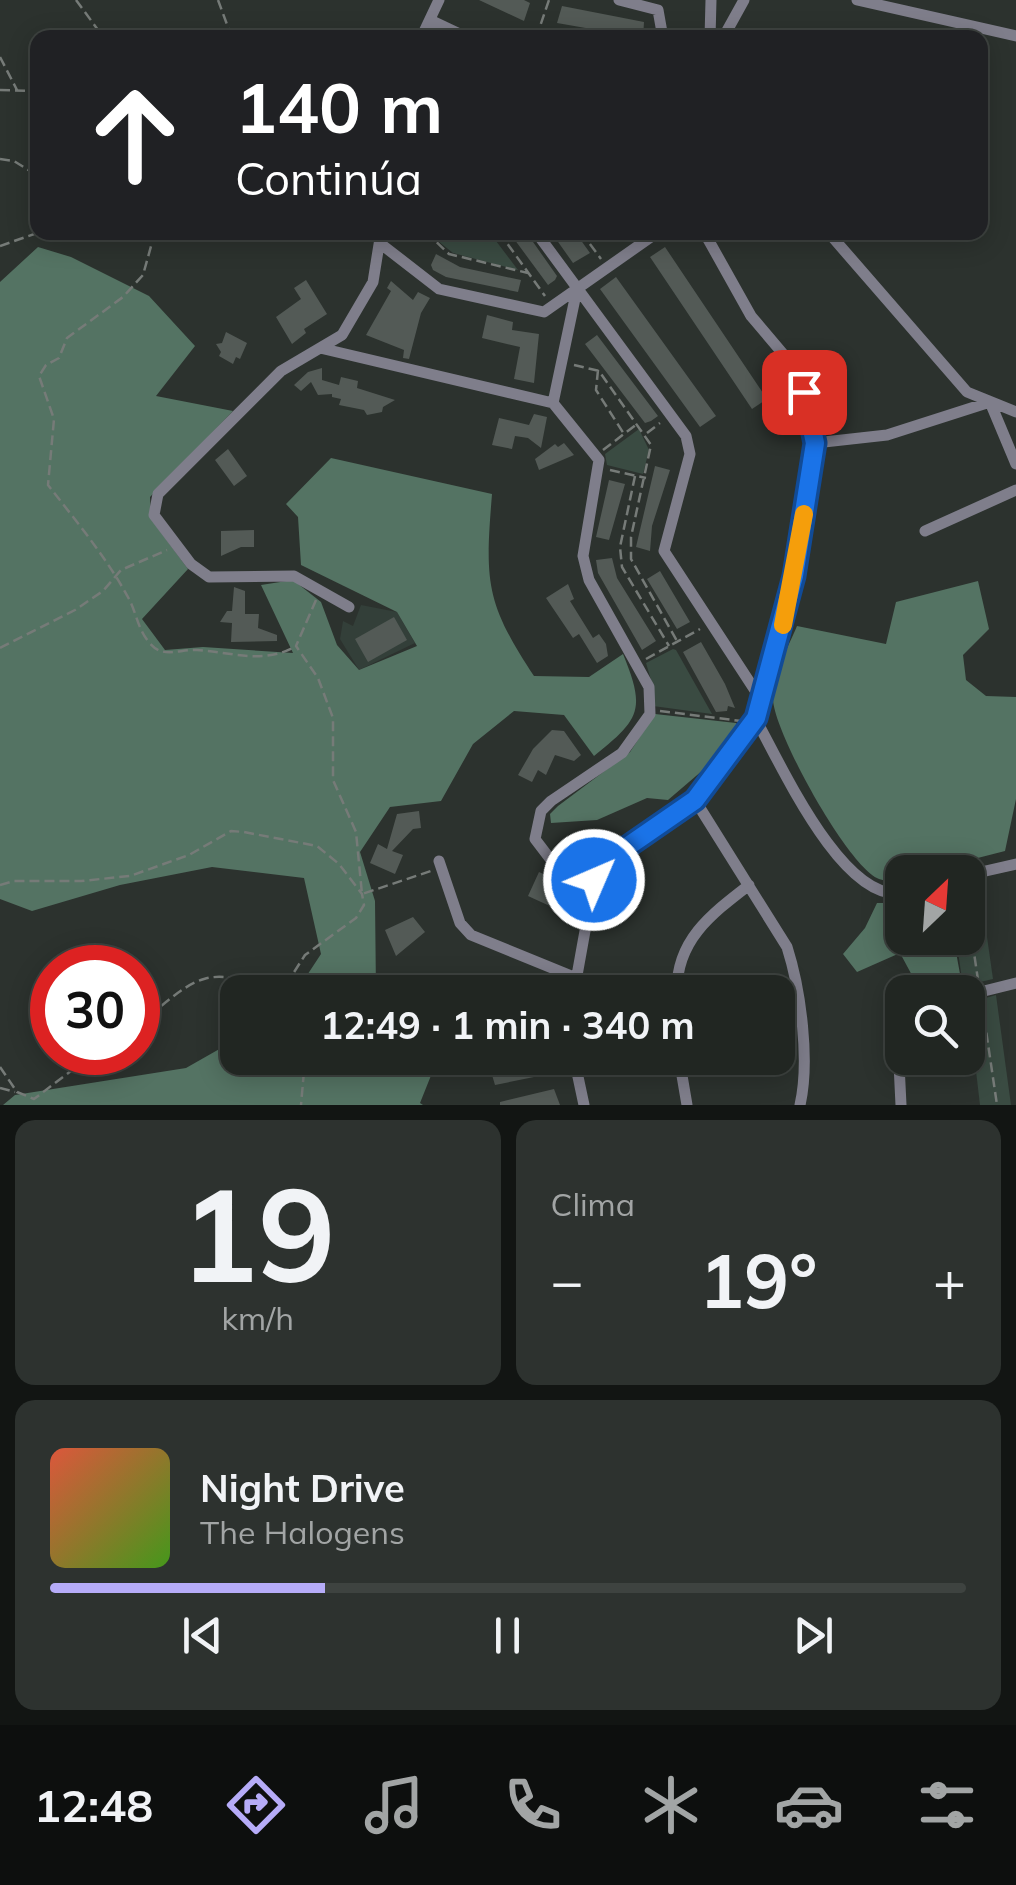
<!DOCTYPE html>
<html lang="es">
<head>
<meta charset="utf-8">
<style>
	:root { --surface:#212622; --page:#2d322f; --text:#f1f3f6; --muted:#a2a5a5; --line:#3e4340; --accent:#b6acf8 }
	body { margin:0; font-family:Mulish,sans-serif; background:var(--page); color:var(--text); height:100vh; display:flex; flex-direction:column; font-size:38px; white-space:nowrap }
	* { box-sizing:border-box; margin:0 }
	p { font-size:32px; color:var(--muted) }
	.icon { flex:none; width:55px; height:55px; fill:none; stroke:currentColor; stroke-width:2; stroke-linecap:round; stroke-linejoin:round }
	.map { position:relative; height:1105px; overflow:hidden }
	.sheet { display:flex; flex-direction:column; gap:15px; padding:15px; background:#121513; flex:1 }
	.sheet>* { flex:none }
	.top-card { position:absolute; left:30px; top:30px; width:958px; height:210px; border-radius:20px; box-shadow:0 5px 25px #0003,0 0 0 2px var(--line); background:#202124; color:#fff; overflow:hidden }
	.needle { width:65px; rotate:25deg }
	.fabs { position:absolute; left:885px; top:855px; display:grid; gap:20px }
	.fabs a { display:grid; place-items:center; width:100px; height:100px; border-radius:20px; background:var(--surface); box-shadow:0 5px 25px #0003,0 0 0 2px var(--line); font-size:50px }
	.speed { position:absolute; left:30px; top:945px; display:flex; gap:20px; font-size:50px; font-weight:700; text-align:center }
	.speed>* { display:grid; place-content:center; width:130px; height:130px; border-radius:50%; background:var(--surface); box-shadow:0 5px 25px #0003,0 0 0 2px var(--line); line-height:1 }
	.speed .limit { border:15px solid #d22; background:#fff; color:#111 }
	.pin { position:absolute; display:grid; place-items:center; width:85px; height:85px; color:#fff; margin:-42px; border-radius:20px; box-shadow:0 5px 15px #0006 }
	.me { position:absolute; width:110px; margin:-55px; rotate:45deg; stroke-linejoin:round; filter:drop-shadow(0 0 8px #0008) }
	.turn { display:flex; align-items:center; gap:35px; height:210px; padding:0 40px; font-size:45px }
	.turn .icon { width:130px; height:130px; stroke-width:2.5 }
	.turn b { display:block; font-size:70px; line-height:85px }
	.big { font-size:75px; font-weight:700; line-height:1.1 }
	.sheet .tile { flex:1; display:flex; flex-direction:column; justify-content:center; gap:15px; min-width:0; padding:0 35px; border-radius:20px; background:var(--page) }
	.sheet .dial { align-items:center; gap:0 }
	.dial b { font-size:130px; line-height:1 }
	.song { display:flex; align-items:center; gap:30px }
	.cover { width:120px; height:120px; border-radius:15px; background:linear-gradient(135deg,hsl(10 70% 55%),hsl(100 70% 35%)) }
	.played { height:10px; border-radius:5px; background:linear-gradient(90deg,var(--accent) 30%,var(--line) 30%) }
	.keys { display:flex; justify-content:space-around; direction:ltr }
	.heat { display:flex; justify-content:space-between; align-items:center; font-size:55px; direction:ltr }
	.sheet .tiles { flex:1; display:grid; gap:15px; grid-template-columns:1fr 1fr }
	.tile:last-child { grid-column:span 2 }
	.trip { position:absolute; left:220px; top:975px; width:575px; height:100px; border-radius:20px; background:var(--surface); box-shadow:0 5px 25px #0003,0 0 0 2px var(--line); font-weight:700; line-height:100px; text-align:center }
	.tab-bar { display:flex; height:160px; justify-content:space-around; align-items:center; background:#0d0f0e; color:var(--muted) }
	.tab-bar .icon { width:70px; height:70px }
	.tab-bar .selected { color:var(--accent) }
	.tab-bar b { font-size:45px; color:var(--text) }
	.map>svg:first-child { display:block }
	.built { fill:#333f39 }
	.green { fill:#3a4b42 }
	.forest { fill:#547363 }
	.building { fill:#535a56 }
	.lines { fill:none; stroke-linecap:round; stroke-linejoin:round }
	.path { stroke:#767b78; stroke-width:2.5; stroke-dasharray:10 5; stroke-linecap:butt }
	.street { stroke:#7f7e8b; stroke-width:11 }
	.route-casing { stroke:#114b97; stroke-width:25 }
	.route { stroke:#1a73e8; stroke-width:18 }
	.slow { stroke:#f59e0b; stroke-width:18 }
</style>
</head>
<body>
<div class="map">
<svg width="1016" height="1105" viewBox="0 0 1016 1105">
	<rect width="100%" height="100%" fill="#2c322e"/>
	<!-- built -->
	<path class="built" d="M361 605 397 612 415 643 359 670 340 639 343 621 353 626Z"/>
	<!-- green -->
	<path class="green" d="M428 233H490L518 270 453 253Z
		M639 429 649 450 643 474 607 465 605 454Z
		M673 649 676 650 712 714 653 706 654 690 646 663Z
		M979 881 993 979 963 986 956 938H968V883Z
		M996 995 1011 1105H980L968 1003Z"/>
	<!-- forest -->
	<path class="forest" d="M38 247 71 257 149 296 195 346 156 396 233 411 150 497 151 519 188 569 142 619 165 650 203 647 293 653 261 585 293 580 321 602 337 645 359 670 417 646 397 612 301 565 298 517 286 504 331 458 492 494C485 581 485 602 534 676L589 677 623 654C646 710 640 719 594 756L564 715 514 711 473 744 441 801 390 807 360 852 375 901 376 992H296L321 954 304 878 212 867 120 885 32 911 0 899V282Z
		M978 581 989 629 963 655 966 680 986 696 1016 697V799L1005 851 923 872H902V879C895 881 887 882 879 879 848 867 775 734 773 700 771 676 788 648 797 626L886 644 896 602Z
		M655 714 736 723 739 727 717 758 668 800 647 798 597 820 551 823 550 814 558 806 630 752Z
		M877 903H902V938H923L924 951 954 941 962 985 944 992H921L900 953 857 972 843 954 865 928Z
		M237 1039 238 1058H438L420 1103 423 1105H3L15 1095 186 1068Z"/>
	<!-- building -->
	<path class="building" d="M479 0H524L530 3 524 21Z
		M562 6 644 22 643 38 557 23Z
		M509 232H526L557 276 555 280 548 285Z
		M551 232H575L590 253 573 263Z
		M665 247 767 399 752 409 650 257Z
		M436 254 460 267 521 280 518 292 446 277 433 270 431 265Z
		M616 277 716 416 700 427 600 289Z
		M306 280 327 314 304 329 306 333 292 344 276 317 301 299 294 288Z
		M391 281 413 300 418 292 430 298 421 313 409 359 403 358 404 350 366 335 391 291 387 288Z
		M487 315 513 322 512 330 539 334 534 383 514 379 520 347 482 338Z
		M226 332 247 343 240 359 236 357 233 364 219 356 221 352 216 344 222 343Z
		M597 335 658 416 651 421 645 423 585 344Z
		M322 368V380L339 385 341 377 358 381 357 388 395 400 383 407 382 412 367 415 364 410 339 405 341 399 332 397V394L318 395 311 382 301 391 294 385 308 372Z
		M534 414 547 417 541 448 528 438 515 436 512 449 492 445 499 418 529 425Z
		M564 443 574 455 539 470 535 459 555 444 558 447Z
		M228 449 247 476 234 486 215 460Z
		M655 466 670 470 652 526 650 551 636 547Z
		M609 480 625 484 609 540 596 537Z
		M254 530V547H241L221 556V531Z
		M612 558 617 578 656 641 642 650 598 573 596 560Z
		M660 571 690 622 677 629 647 579Z
		M568 584 574 599 570 601 593 638 599 634 606 644 608 656 597 663 579 634 573 638 546 598Z
		M234 587 245 591V614H259L258 628 277 635V641L231 642 232 623 220 622 227 611H232Z
		M394 617 407 640 368 662 355 639Z
		M701 642 725 684 735 708 728 706 727 711 716 712 683 652Z
		M552 730 564 731 581 755 574 761 555 755 546 775 538 770 532 782 518 775 533 749Z
		M419 811 421 828 413 829 392 851 403 855 395 874 370 863 378 844 387 849 397 814Z
		M539 872 563 883 552 907 528 896Z
		M413 917 425 932 396 956 385 930Z
		M487 1058H530L534 1077 495 1085Z
		M554 1089 560 1105H500V1102Z"/>
	<g class="lines">
		<!-- path -->
		<path class="path" d="M76 0 104 38
			M218 0 232 38
			M164 38 176 32 192 33 197 38
			M536 38 549 0
			M0 57 17 90
			M0 90 38 91
			M0 159 14 161 38 176
			M155 232 143 275 123 297 67 338 59 358 46 365 39 376 54 419 48 485C76 521 107 558 129 599 136 612 138 629 148 641 162 660 178 649 197 650 231 652 264 665 296 646
			M426 232 449 254 528 273
			M499 232 545 296
			M581 232 601 259
			M613 232 618 246
			M0 246 40 232
			M574 365 599 371 651 445 631 537V559L677 641
			M598 370 596 390 624 434
			M647 433 660 423
			M603 450 637 424
			M610 470 646 478
			M635 476 620 547 622 567 669 646
			M316 600 296 646 318 678 333 718V780L356 832 362 894 431 871
			M0 648 75 610 103 591 121 570 167 550
			M646 659 700 629
			M660 711 741 721
			M0 885 14 881H81L130 876 189 855 231 831 244 832 317 846 339 864 362 894 364 905 356 918 305 955 289 980
			M968 912 978 980
			M982 1003 997 1105
			M138 1024C158 1011 180 986 204 979 234 970 260 993 289 980L291 992
			M299 1058 304 1071 301 1105
			M0 1067 17 1092 34 1099 96 1052
			M0 1088 15 1092"/>
		<!-- street -->
		<path class="street" d="M619 0 658 10 663 38
			M857 0 1016 36
			M430 20 468 38
			M421 38 439 0
			M710 38 711 0
			M723 38 744 0
			M536 232 686 436 690 454 664 551 760 698
			M828 232 967 392 1016 412
			M381 244 439 289 544 312 658 232
			M320 348 553 403 599 460 583 556 589 580 649 687 650 714 622 753 551 801 541 811 535 839 551 860 594 881
			M553 403 577 289
			M815 443 887 435 990 402 1016 464
			M925 531 1016 490
			M349 607 294 576 209 577 191 564 154 515 158 494 281 371 342 335 373 282 381 232
			M755 718C781 764 842 902 902 893
			M695 800 787 947C801 991 810 1061 800 1105
			M439 861 460 923 471 935 574 977
			M968 875 1016 864
			M574 992 594 881 624 849 695 800 736 748 755 718 794 576 815 443 804 392 790 362 751 316 704 232
			M677 992C676 941 710 915 749 885
			M968 995 1016 983
			M574 1058 584 1105
			M679 1058 687 1105
			M901 1105 899 1064 902 1037"/>
	</g>
	<g class="lines">
		<defs>
			<path id="route" d="M594 880 624 849 695 800 756 718 794 576 815 443 804 392"/>
		</defs>
		<!-- route casing -->
		<use href="#route" class="route-casing"/>
		<!-- route -->
		<use href="#route" class="route"/>
		<!-- slow -->
		<path class="slow" d="M783 625 804 514"/>
	</g>
</svg>
<div class="fabs">
<a><svg class="needle" viewBox="-14 -14 28 28"><path d="M0-13l5 13h-10z" fill="#e53935"/><path d="M0 13l5-13h-10z" fill="#a2a5a5"/></svg></a>
<a><svg class="icon" aria-label="search" viewBox="0 0 24 24"><circle cx="10" cy="10" r="6"/><path d="M15 15l6 6"/></svg></a>
</div>
<div class="speed"><div class="limit">30</div></div>
<div class="pin" style="left:804px;top:392px;background:#d93025"><svg class="icon" aria-label="arrive" viewBox="0 0 24 24"><path d="M6 21V4h12l-3 4 3 4H6"/></svg></div>
<svg class="me" style="left:594px;top:880px" viewBox="-20 -20 40 40"><circle r="17" fill="#1a73e8" stroke="#fff" stroke-width="3"/><path d="M0-11L8 9 0 5-8 9z" fill="#fff"/></svg>
<div class="trip">12:49 · 1 min · 340 m</div>
<div class="top-card">
<div class="turn"><svg class="icon" aria-label="ahead" viewBox="0 0 24 24"><path d="M12 20V5M6 11l6-6 6 6"/></svg><div><b>140 m</b>Continúa</div></div>
</div>
</div>
<section class="sheet">
<div class="tiles">
<div class="tile dial"><b>19</b><p>km/h</p></div>
<div class="tile"><p>Clima</p>
<div class="heat"><a>−</a><b class="big">19°</b><a>+</a></div>
</div>
<div class="tile">
<div class="song"><i class="cover"></i><div><b>Night Drive</b><p>The Halogens</p></div></div>
<div class="played"></div>
<div class="keys"><svg class="icon" aria-label="previous" viewBox="0 0 24 24"><path d="M18 5L8 12l10 7zM5 5v14"/></svg><svg class="icon" aria-label="pause" viewBox="0 0 24 24"><path d="M8 5v14M16 5v14"/></svg><svg class="icon" aria-label="next" viewBox="0 0 24 24"><path d="M6 5l10 7-10 7zM19 5v14"/></svg></div>
</div>
</div>
</section>
<nav class="tab-bar">
<b>12:48</b>
<svg class="icon selected" aria-label="directions" viewBox="0 0 24 24"><path d="M12 3l9 9-9 9-9-9zM9 14v-3h6M13 9l2 2-2 2"/></svg>
<svg class="icon" aria-label="music" viewBox="0 0 24 24"><path d="M9 18V5l10-2v13"/><circle cx="6" cy="18" r="3"/><circle cx="16" cy="16" r="3"/></svg>
<svg class="icon" aria-label="phone" viewBox="0 0 24 24"><path d="M5 4h4l2 5-3 2q2 4 5 5l2-3 5 2v4C11 20 4 13 5 4z"/></svg>
<svg class="icon" aria-label="climate" viewBox="0 0 24 24"><path d="M12 3v18M4 7l16 10M4 17L20 7"/></svg>
<svg class="icon" aria-label="car" viewBox="0 0 24 24"><path d="M5 17H2v-5l4-1 3-4h7l3 4 3 1v5h-3M9 17h6M6 11h13"/><circle cx="7" cy="17" r="2"/><circle cx="17" cy="17" r="2"/></svg>
<svg class="icon" aria-label="filters" viewBox="0 0 24 24"><path d="M4 7h16M4 17h16"/><circle cx="9" cy="7" r="2"/><circle cx="15" cy="17" r="2"/></svg>
</nav>
</body>
</html>
